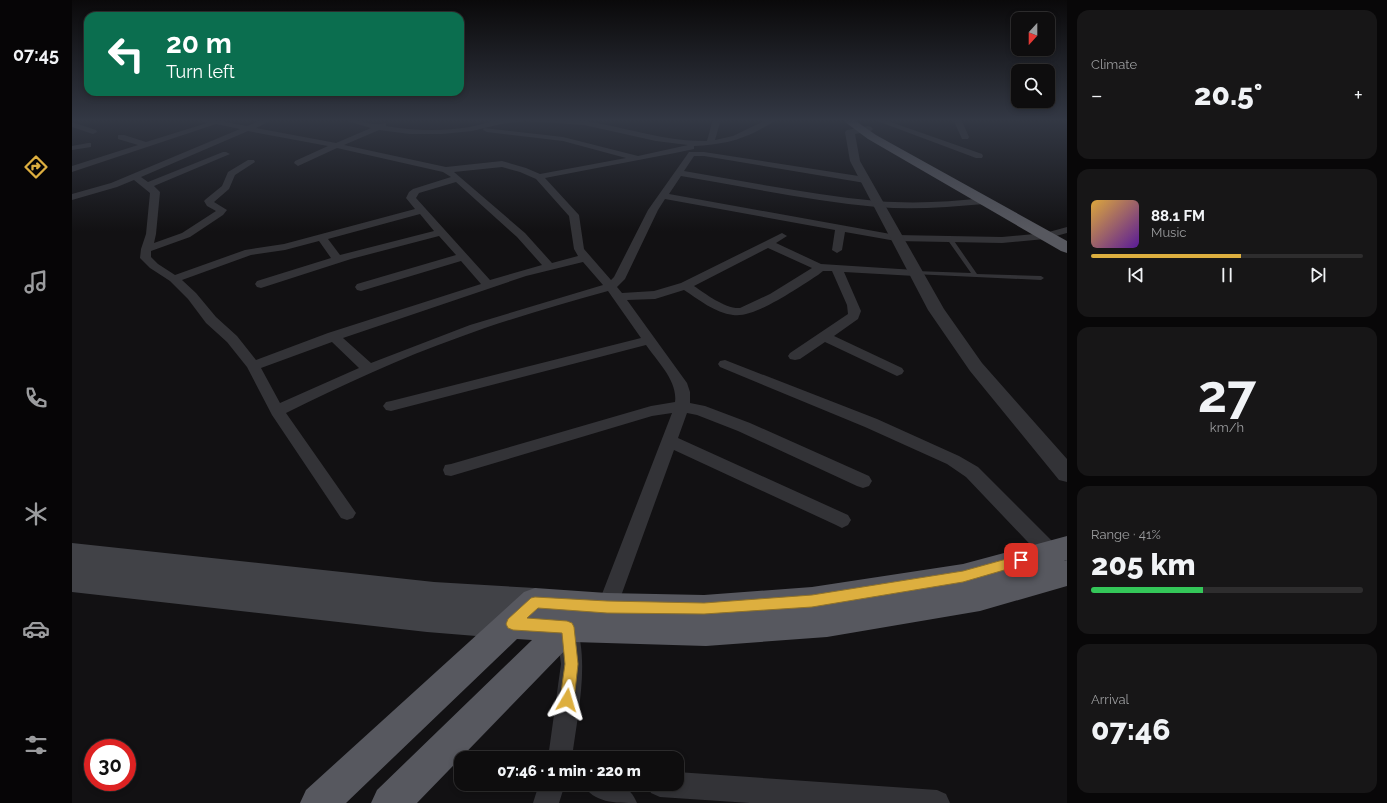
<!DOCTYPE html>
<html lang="en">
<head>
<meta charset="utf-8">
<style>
	:root { --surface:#0e0d0e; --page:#171617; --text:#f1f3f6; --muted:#9b9c9e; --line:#2e2d2e; --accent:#ddaf3f }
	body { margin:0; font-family:Raleway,sans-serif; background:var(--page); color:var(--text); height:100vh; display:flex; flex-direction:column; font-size:15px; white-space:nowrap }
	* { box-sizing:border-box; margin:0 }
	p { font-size:13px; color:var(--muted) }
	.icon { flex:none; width:22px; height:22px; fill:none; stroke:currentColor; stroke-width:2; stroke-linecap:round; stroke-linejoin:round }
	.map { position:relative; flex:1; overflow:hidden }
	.sheet { display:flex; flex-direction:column; gap:10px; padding:10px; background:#080708; width:320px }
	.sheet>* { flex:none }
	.top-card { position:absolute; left:12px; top:12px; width:380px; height:84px; border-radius:12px; box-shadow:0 2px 6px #0003,0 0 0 1px var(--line); background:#0b6e4f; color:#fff; overflow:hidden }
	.needle { width:26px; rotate:201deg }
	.tools { position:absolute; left:939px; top:12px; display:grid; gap:8px }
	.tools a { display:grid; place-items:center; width:44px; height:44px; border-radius:8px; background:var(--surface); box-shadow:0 2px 6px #0003,0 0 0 1px var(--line); font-size:20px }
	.speed { position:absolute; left:12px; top:739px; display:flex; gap:8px; font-size:20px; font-weight:700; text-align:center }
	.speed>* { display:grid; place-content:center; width:52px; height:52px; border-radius:50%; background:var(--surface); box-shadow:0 2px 6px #0003,0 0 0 1px var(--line); line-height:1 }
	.speed .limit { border:6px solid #d22; background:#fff; color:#111 }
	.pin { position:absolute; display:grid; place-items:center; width:34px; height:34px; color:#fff; margin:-17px; border-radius:8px; box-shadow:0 2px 6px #0006 }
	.me { position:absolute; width:44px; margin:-22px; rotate:7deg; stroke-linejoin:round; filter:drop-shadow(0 0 3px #0008) }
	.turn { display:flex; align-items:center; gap:14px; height:84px; padding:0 16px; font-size:18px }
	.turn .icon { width:52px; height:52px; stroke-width:2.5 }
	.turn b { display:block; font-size:28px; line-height:34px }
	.big { font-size:30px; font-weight:800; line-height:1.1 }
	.sheet .card { flex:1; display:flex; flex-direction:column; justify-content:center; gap:6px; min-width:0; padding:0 14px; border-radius:12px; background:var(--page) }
	.sheet .dial { align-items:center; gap:0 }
	.dial b { font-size:52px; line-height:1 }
	.song { display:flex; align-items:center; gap:12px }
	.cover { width:48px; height:48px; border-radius:6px; background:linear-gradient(135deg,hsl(40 70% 55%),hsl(270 70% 35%)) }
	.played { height:4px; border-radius:2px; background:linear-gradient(90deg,var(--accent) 55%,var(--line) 55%) }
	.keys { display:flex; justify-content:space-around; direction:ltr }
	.heat { display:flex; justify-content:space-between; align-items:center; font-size:22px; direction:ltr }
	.charge { height:6px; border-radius:3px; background:linear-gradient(90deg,#34c759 41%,var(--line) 0) }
	.trip { position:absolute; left:382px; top:751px; width:230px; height:40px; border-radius:12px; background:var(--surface); box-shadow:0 2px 6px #0003,0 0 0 1px var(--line); font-weight:800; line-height:40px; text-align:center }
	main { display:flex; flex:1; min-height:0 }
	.dock { display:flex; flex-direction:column; width:72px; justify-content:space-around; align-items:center; background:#060506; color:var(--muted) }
	.dock .icon { width:28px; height:28px }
	.dock .selected { color:var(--accent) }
	.dock b { font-size:18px; color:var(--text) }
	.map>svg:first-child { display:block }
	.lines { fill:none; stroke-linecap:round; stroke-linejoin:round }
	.service { fill:#333337; fill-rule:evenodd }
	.minor { fill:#333337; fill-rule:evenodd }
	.tertiary { fill:#333337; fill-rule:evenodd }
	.secondary { fill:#414247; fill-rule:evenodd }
	.trunk { fill:#57585f; fill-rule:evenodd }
	.route { fill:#ddaf3f; stroke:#907229 }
</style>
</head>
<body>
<main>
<nav class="dock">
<b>07:45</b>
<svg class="icon selected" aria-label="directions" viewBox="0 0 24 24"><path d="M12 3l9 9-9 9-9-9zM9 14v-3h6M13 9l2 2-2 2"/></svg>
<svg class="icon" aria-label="music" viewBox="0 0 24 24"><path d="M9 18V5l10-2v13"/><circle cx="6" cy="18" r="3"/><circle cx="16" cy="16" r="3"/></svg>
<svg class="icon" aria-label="phone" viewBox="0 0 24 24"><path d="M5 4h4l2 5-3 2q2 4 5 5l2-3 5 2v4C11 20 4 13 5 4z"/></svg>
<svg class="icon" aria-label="climate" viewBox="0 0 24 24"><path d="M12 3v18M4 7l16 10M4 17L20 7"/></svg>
<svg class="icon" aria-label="car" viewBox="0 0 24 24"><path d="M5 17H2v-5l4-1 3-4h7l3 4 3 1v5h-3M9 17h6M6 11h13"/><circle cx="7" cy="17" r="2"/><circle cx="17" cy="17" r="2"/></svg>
<svg class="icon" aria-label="filters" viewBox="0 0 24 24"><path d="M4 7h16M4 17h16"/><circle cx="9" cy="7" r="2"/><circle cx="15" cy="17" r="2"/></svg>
</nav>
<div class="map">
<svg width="995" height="803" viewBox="0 0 995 803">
	<rect width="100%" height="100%" fill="#121113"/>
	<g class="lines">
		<!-- service -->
		<path class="service" d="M878 237 880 238 905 274 969 276 972 278 969 280 841 274V272L843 271 899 273 875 239Z"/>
		<!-- minor -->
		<path class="minor" d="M123 119H138L175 126 192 119H202L184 128 264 143 299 128 275 121 274 119C287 119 294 124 304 124 307 125 310 123 314 123V126C342 131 371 131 398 127 409 125 420 120 431 119 449 117 476 118 494 119 542 122 586 142 635 141L641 119H649L643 140 661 136 696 119H705C701 123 694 126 689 129 667 141 647 145 622 146V149L603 153 473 178 507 215 512 249 539 280 542 277 576 210 617 152H632L793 177 797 180 793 183 632 156H622L612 171C676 182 741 195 805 201 841 204 877 202 912 198L917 201 912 204C877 207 841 210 805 207 740 201 674 187 609 176L597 194 824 235 930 237 973 233 995 227V233L973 239 930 243 824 241 773 232 770 250 765 253 760 250 763 230 593 199 586 210 553 279 545 287 550 293 582 291 609 283 710 233 715 236 704 243 749 264 843 270 847 271 849 273 847 275 843 276 772 272 789 311 786 319 762 336 830 368 832 371 830 374 825 376 753 342 728 359 723 360 718 359 716 356 718 353 776 314 775 305 760 271H751L746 275C727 287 682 319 661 315 643 313 626 299 612 290L583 299 555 300 615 383 618 392V403L633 406 678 423 797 476 800 481 797 486 791 488 785 486 666 431 625 415 615 413 606 438 776 515 779 520 776 525 770 528 764 525 602 450 545 607 542 614 535 617 528 614 525 607 600 413 580 416 379 476 373 475 371 470 373 465 379 464 579 406 603 402C606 381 585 361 574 345L319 411 314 410 311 406 314 402 319 401 569 338 536 291C486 305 436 319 388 337 328 358 271 385 214 413L284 513 281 518 275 520 269 518 200 415 175 367 155 342 134 323 116 299 98 281 78 268 68 258 69 249 74 234 78 193 62 180 45 187 0 200V194L39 183 168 129 144 124 0 172V166L66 145 46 139V135H52L74 142 135 123ZM453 121 512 125 584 141 616 145 566 156 491 137 412 128 411 130 415 132 491 141 554 158 468 174 454 168 430 161 374 167 272 145 307 130 338 134H370L400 131 429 124ZM176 131 256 146 223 161 222 163 226 166 265 148 371 172 379 177 341 189 337 192 334 198 343 209 212 244 173 250 103 275 86 264 79 257V251L118 237 151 215 155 210 142 202 157 189 163 175 183 162 182 160H176L156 172 150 186 134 199 132 201 135 206 144 211 110 233 82 243 84 234 88 192 82 186 158 154 154 152H151L76 182 69 177ZM430 167 448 172 464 179 497 216 502 249 506 256 480 263 453 233 382 172ZM384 182 445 237 470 265 418 280 344 198 347 193ZM348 214 362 231 268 255 256 239ZM367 236 384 255 285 284 283 287 285 290 289 291 389 261 409 284 256 333 184 360 165 336 144 317 124 293 110 280 179 255 213 250 247 241 259 258 185 281 183 284 185 287 189 288 279 259ZM696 248 740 268 698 294 668 308C653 309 634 294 622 286ZM511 262 531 285 398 325 299 363 271 338 454 276ZM260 342 287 368 208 403 189 368Z
			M800 119H810L910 154 911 156 910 158H904Z
			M881 119H889L897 137 896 139H890Z
			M0 122 24 130 25 132 21 134 0 127Z
			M16 143H19V147L0 150V146Z
			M653 360 805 419 887 456 906 467 985 546 988 552 985 558 978 560 971 558 894 477 875 464 793 427 648 367 646 364 648 361Z
			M495 617 502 620C519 658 505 717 500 758H476L489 664 484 627 488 620Z
			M605 772 865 790 874 794 878 803H678L588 797 579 793 575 784H605Z
			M467 784H493L487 803H461Z
			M511 784C534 784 555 778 565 803 543 803 521 803 511 784Z"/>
		<!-- tertiary -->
		<path class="tertiary" d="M796 126 799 127 801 129 799 131 783 134 788 161 872 309 910 363 995 459V482L987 480 898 371 856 310 778 161 773 132 775 130Z"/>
		<!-- secondary -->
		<path class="secondary" d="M0 543 362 582 463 588 474 592 478 602 474 612 463 616 453 615 456 624 452 634 441 639 355 632 0 592Z"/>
		<!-- trunk -->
		<path class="trunk" d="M769 119H781L804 135 995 241V253L989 251 796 139Z
			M995 536V560L992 561 995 560V586L908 611 755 637 634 646 501 642 345 803H299L305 790 460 640 445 639 274 803H228L234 790 452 592 463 588 535 593 632 595 740 587 891 564Z"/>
	</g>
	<!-- sky -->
	<linearGradient id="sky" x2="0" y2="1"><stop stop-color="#0a090a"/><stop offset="0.52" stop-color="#333844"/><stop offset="1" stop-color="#333844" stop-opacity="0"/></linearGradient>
	<rect width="995" height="231" fill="url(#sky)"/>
	<!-- route -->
	<path class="route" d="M949 555 953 557 955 560 953 564 891 582 740 607 632 614 535 613 466 608 455 618 495 621 500 623 502 627 506 664 502 700 500 705 495 707 490 705 488 700 493 664 490 633 441 630 436 628 434 624 436 619 459 598 463 597 535 601 632 603 740 595 891 571Z"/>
</svg>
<div class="tools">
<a><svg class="needle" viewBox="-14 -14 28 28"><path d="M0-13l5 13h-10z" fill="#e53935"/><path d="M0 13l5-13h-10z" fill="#9b9c9e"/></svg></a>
<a><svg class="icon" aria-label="search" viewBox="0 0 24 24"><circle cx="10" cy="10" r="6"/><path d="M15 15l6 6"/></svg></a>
</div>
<div class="speed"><div class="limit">30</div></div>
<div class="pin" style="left:949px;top:560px;background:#d93025"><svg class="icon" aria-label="arrive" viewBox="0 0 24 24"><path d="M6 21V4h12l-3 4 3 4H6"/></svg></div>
<svg class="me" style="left:495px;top:700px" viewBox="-20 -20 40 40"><path d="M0-17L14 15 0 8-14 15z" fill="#ddaf3f" stroke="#fff" stroke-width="4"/></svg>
<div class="trip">07:46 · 1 min · 220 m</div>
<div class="top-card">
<div class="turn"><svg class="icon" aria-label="left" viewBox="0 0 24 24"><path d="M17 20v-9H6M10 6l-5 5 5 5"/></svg><div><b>20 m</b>Turn left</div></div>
</div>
</div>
<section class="sheet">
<div class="card"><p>Climate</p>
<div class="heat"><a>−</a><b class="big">20.5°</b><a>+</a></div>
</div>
<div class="card">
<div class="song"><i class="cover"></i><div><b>88.1 FM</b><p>Music</p></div></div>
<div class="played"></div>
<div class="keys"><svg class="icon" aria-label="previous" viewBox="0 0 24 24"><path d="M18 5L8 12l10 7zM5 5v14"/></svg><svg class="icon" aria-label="pause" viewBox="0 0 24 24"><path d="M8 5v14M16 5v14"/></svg><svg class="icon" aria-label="next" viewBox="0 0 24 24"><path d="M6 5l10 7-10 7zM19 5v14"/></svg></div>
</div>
<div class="card dial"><b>27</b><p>km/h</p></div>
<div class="card"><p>Range · 41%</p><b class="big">205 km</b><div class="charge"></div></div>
<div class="card"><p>Arrival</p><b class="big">07:46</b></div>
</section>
</main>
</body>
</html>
